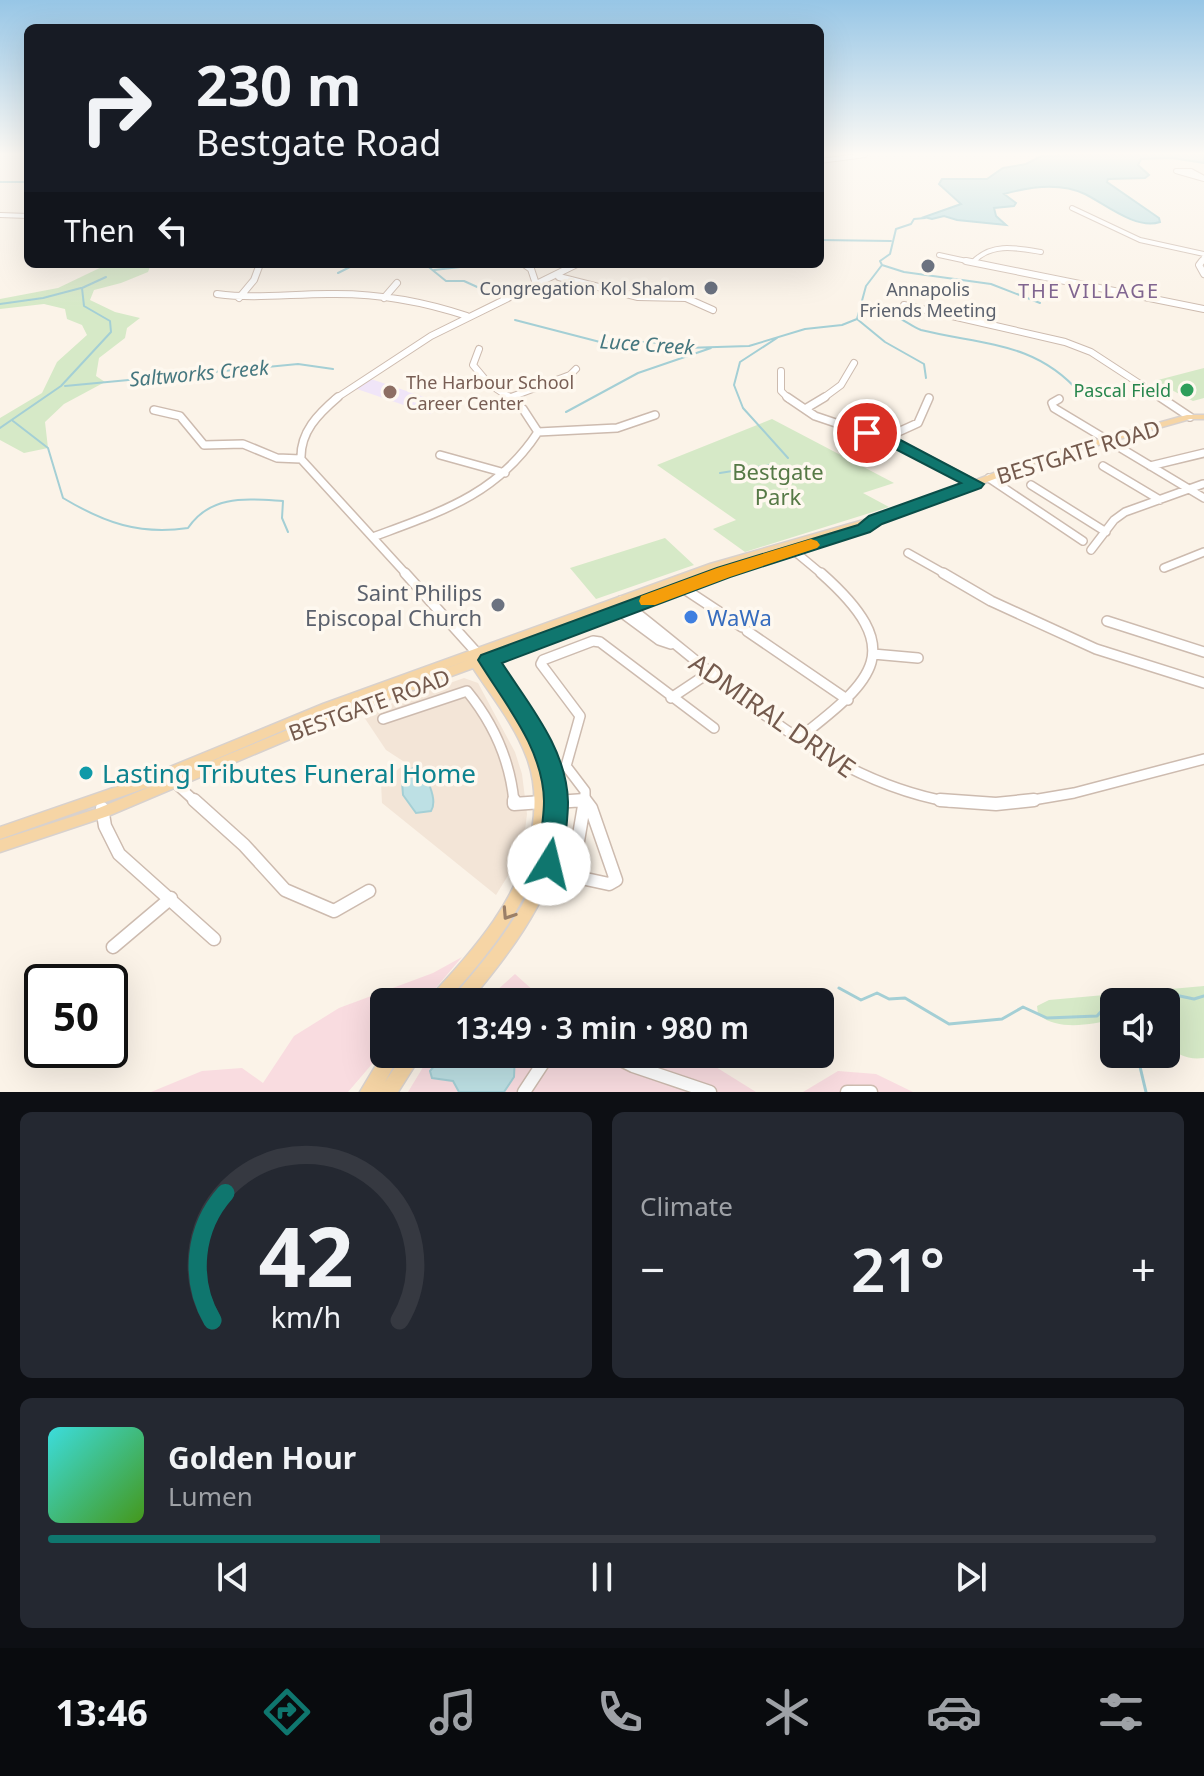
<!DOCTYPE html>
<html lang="en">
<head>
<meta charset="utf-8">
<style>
	:root { --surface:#171b24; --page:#242831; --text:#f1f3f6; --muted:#9ea1a6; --line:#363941; --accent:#0f766e }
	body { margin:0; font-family:"Noto Sans",sans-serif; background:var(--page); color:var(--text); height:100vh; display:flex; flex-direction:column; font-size:30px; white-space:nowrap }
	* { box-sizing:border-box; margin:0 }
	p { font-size:26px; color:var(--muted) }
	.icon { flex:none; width:44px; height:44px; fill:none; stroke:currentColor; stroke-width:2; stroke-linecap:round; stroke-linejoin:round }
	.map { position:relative; height:1092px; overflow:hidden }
	.sheet { display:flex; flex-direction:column; gap:20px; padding:20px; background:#0d0f14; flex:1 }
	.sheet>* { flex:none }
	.top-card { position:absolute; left:24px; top:24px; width:800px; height:244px; border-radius:12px; box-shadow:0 8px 32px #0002; background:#171b24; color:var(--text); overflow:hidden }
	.fabs { position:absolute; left:1100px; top:988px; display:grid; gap:16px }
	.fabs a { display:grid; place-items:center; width:80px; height:80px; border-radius:12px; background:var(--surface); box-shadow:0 8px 32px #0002; font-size:40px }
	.speed { position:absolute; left:24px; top:964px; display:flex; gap:16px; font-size:40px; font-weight:700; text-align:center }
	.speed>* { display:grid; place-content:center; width:104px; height:104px; border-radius:50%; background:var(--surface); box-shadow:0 8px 32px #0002; line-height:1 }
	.speed .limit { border:4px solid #111; border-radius:12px; background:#fff; color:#111 }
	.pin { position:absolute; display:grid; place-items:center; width:68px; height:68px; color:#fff; margin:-34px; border:4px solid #fff; border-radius:50%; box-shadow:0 2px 8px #0007 }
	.me { position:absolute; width:88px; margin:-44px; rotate:9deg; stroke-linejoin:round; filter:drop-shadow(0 0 6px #0008) }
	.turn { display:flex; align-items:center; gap:28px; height:168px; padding:0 40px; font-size:36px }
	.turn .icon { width:104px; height:104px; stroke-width:2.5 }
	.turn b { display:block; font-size:56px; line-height:68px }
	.then { display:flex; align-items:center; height:76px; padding:0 40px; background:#0003; gap:16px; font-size:30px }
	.big { font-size:60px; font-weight:600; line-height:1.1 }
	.sheet .tile { flex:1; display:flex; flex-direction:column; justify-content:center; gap:12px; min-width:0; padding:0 28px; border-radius:12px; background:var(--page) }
	.sheet .dial { align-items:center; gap:0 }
	.dial svg { height:208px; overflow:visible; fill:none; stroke:var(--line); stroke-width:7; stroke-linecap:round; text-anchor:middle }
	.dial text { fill:var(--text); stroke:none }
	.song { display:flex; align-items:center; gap:24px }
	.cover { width:96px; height:96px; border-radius:12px; background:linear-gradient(135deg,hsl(180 70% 55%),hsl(100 70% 35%)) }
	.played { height:8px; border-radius:4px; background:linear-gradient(90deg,var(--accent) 30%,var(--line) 30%) }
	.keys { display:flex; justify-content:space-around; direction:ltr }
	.heat { display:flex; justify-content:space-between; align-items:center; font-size:44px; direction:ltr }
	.sheet .tiles { flex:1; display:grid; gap:20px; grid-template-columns:1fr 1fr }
	.tile:last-child { grid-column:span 2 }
	.trip { position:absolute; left:370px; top:988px; width:464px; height:80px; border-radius:12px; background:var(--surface); box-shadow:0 8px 32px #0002; font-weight:600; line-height:80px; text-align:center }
	.menu { display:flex; height:128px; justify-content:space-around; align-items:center; background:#090b0e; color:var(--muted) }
	.menu .icon { width:56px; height:56px }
	.menu .current { color:var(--accent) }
	.menu b { font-size:36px; color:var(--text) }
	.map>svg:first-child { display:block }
	.residential { fill:#f3e5d7 }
	.education { fill:#f0e5f8 }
	.medical { fill:#f9dce0 }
	.green { fill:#d6e9c7 }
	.water { fill:#bde0e4; stroke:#a4cfd5; stroke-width:2 }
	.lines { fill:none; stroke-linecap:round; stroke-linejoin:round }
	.stream-far1 { stroke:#a4cfd5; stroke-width:2 }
	.stream { stroke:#a4cfd5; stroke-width:3 }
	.minor-far4-casing { stroke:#cdbbaf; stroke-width:6 }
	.minor-far3-casing { stroke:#cdbbaf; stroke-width:8 }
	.minor-far2-casing { stroke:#cdbbaf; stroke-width:10 }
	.minor-far1-casing { stroke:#cdbbaf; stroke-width:12 }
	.minor-casing { stroke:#cdbbaf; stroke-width:15 }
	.major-casing { stroke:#d8d1cd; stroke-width:3 }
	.minor-far4 { stroke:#fff; stroke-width:4 }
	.minor-far3 { stroke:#fff; stroke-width:6 }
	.minor-far2 { stroke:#fff; stroke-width:7 }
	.minor-far1 { stroke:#fff; stroke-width:9 }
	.minor { stroke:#fff; stroke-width:12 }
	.major { fill:#f6d5a5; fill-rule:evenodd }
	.oneway { stroke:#9b7f67 }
	.route { fill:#0f766e; stroke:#0a4d48; stroke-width:2 }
	.slow { fill:#f59e0b }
	.worship-dot { fill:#6b7280; stroke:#fef8ef; stroke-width:3 }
	.leisure-dot { fill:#2e9e5b; stroke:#fef8ef; stroke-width:3 }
	.education-dot { fill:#8d6e63; stroke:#fef8ef; stroke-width:3 }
	.shop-dot { fill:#3f7fe0; stroke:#fef8ef; stroke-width:3 }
	.culture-dot { fill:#0f9aa8; stroke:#fef8ef; stroke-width:3 }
	.labels { text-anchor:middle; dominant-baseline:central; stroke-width:7; stroke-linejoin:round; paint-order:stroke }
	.far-worship-label { font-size:18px; fill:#5b616d; stroke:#fef8ef; text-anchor:end }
	.far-education-label { font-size:18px; fill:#785e54; stroke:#fef8ef; text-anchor:start }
	.far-leisure-label { font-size:18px; fill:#27864d; stroke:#fef8ef; text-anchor:end }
	.far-neighbourhood-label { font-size:20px; letter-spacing:2px; fill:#806590; stroke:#fef8ef }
	.far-water-label { font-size:20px; font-style:italic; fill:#45777f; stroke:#fef8ef }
	.street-label { font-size:22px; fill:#745a4d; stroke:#fef8ef }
	.park-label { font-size:22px; fill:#567946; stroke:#fef8ef }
	.worship-label { font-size:22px; fill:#5b616d; stroke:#fef8ef; text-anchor:end }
	.shop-label { font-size:22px; fill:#366cbe; stroke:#fef8ef; text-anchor:start }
	.near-street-label { font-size:26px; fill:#745a4d; stroke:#fef8ef }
	.near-culture-label { font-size:26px; fill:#0d838f; stroke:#fef8ef; text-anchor:start }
</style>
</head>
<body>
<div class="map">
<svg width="1204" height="1092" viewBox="0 0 1204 1092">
	<rect width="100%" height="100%" fill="#fbf3e8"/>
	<!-- residential -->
	<path class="residential" d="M464 678 478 683 515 752 522 774 527 814 524 839 520 856 496 895 382 803 381 783 406 763 386 750 362 714Z"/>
	<!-- education -->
	<path class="education" d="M368 378 445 404 430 414 354 388Z"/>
	<!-- medical -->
	<path class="medical" d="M462 957 424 1002H384V1050L348 1092H151L202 1071 242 1068 263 1083 294 1036 339 1008 433 973Z
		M515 974 546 1002H484Z
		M431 1054H634L643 1059 655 1054H695L756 1092H408Z
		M838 1071 876 1074 913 1092H803Z"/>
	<!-- green -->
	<path class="green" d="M108 264H151L148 272 121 283 94 290 90 300 115 312 140 318 127 328 125 338 99 358 96 376 105 382 64 404 45 422 48 448 24 453 0 440V418L42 393 57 362 87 335 82 325 67 319 65 309 44 304 0 309V299L58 288Z
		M1204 368V398L1193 401 1154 381Z
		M772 419 894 483 863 493 889 507 745 552 713 529 736 520 657 465Z
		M665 538 694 565 596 599 570 568Z
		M1204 986V1058C1188 1060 1177 1055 1166 1044V1002H1114V1019C1092 1025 1055 1031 1038 1014L1037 1006 1049 1000Z"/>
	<!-- water -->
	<path class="water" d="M1077 155H1204V163L1172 158 1141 159 1138 165 1149 175 1145 178 1108 179 1107 182 1159 218 1160 222C1136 230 1105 204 1085 194 1060 182 1028 187 1004 194L1016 203 1014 206 994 208 996 216 1006 225 957 220 944 216 932 219 924 217 961 204 939 184 942 179H987L1003 168 1026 164 1041 156Z
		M416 767C427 774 438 800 431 811L416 813 403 795 402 782 407 778 409 770Z
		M444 1054H515L514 1077 504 1092H459L453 1081 432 1078 430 1071Z"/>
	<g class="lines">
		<!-- stream-far1 -->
		<path class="stream-far1" d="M0 182H28
			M820 240 891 241
			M425 264 446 281H464L497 296
			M882 265 904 272 991 284 1040 303
			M434 270 478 265 495 267
			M338 273 356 264
			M0 304 43 298 81 288
			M864 305C876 309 888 312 899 318 907 322 913 327 921 330 981 345 1035 341 1080 393
			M857 319 885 342 924 364 926 378
			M515 320 600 342H651L685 348 749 346 805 329 842 325 857 319 866 286 882 265 880 261 890 254 896 229 911 224 914 219 925 218
			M777 338 740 362 734 385 743 408 788 458
			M65 386 298 364 333 369
			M566 412 638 373 711 348
			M13 421 48 448 63 498C105 523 139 535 188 528 211 494 247 499 283 501L282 518 288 532
			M0 428 61 386 111 332 110 321 84 306 82 288 106 277
			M720 473 771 465"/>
		<!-- stream -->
		<path class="stream" d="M839 988 861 1000 877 993 889 999 905 998 949 1024 1002 1019 1023 1007 1047 1018 1097 1016 1107 1005 1114 1007
			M1142 1002H1156
			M1164 1002 1175 995 1194 999 1204 996
			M1137 1054 1146 1092"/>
		<defs>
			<path id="minor-far4" d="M820 161 865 155
				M1204 178 1191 171H1176L1204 179
				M1072 208 1140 240 1204 254
				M0 215 28 216
				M939 255 976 263
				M973 262C992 242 1017 248 1041 252
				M1201 263 1204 257"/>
			<path id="minor-far3" d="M966 261 1204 309
				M1202 261 1199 265 1204 274
				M524 264 531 269 537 287
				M559 277 638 297 686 298 713 310
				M217 294C254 299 290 294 328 294 375 293 422 301 467 316
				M239 298 254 280 260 264
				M384 298 397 283
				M904 305 1065 342 1091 352 1163 399
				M479 349 473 365 489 384 512 399
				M781 371V391L789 399
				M511 397 570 375 576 369
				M335 399 431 336 577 264
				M822 399 841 385 854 363"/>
			<path id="minor-far2" d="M338 397C318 414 300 432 301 459L407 575
				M787 397 815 416 898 444 975 484
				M1160 397 1190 417
				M1059 399 1052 403 1054 408 1204 498
				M805 409 825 397
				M154 410 180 416 204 445 243 444 277 458 301 459
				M538 432 617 428 655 415
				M885 438 918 423 929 398
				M440 455 505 473
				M1103 466 1160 500
				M1150 466 1204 453
				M989 478 1083 541
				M1031 485 1106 532
				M373 537C440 512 497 495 538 432L523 409 509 397
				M793 550 823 575
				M1091 550 1114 520 1125 512 1203 484
				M908 553 947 575
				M1164 568 1204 552"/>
			<path id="minor-far1" d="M405 573 477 653
				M943 573 991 601 1096 649 1204 683
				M683 588 742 627
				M621 601C723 678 818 779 950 802
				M613 606 659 640 671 644
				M1107 621 1204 652
				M747 631 848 700
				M873 654 918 658
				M671 698 710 672
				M383 719 467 691C494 724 510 760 514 802
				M799 738C875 679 908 650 821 573
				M174 782 196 802
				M585 800V791L566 766 580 716 541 664 543 660 593 641 600 642 714 728
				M558 802 585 800
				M1021 802 1074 793 1204 759"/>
			<path id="minor" d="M194 800 244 845 285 890 334 911 369 891
				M514 800V804L542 802
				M585 800 591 808 616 880 609 884 572 876Z
				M940 800 996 804 1034 800
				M556 802 585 800
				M102 808 105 826 119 854 214 939
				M113 947 171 898
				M609 1054 633 1066 710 1092
				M524 1092 549 1054
				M847 1092H871"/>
			<path id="major" d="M1187 415H1204V419H1190L1038 462 908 513 878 522 867 531 727 574 495 660C512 680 525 704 537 727 548 749 559 771 562 796 571 876 517 944 469 1002H451L453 997C494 949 537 899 548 835 550 825 548 814 548 803 546 886 498 943 446 1002H428L430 997C475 948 521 898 532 831 536 806 536 782 527 758 515 725 492 697 473 668L361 709 108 816 0 852V840L99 808 157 784 0 839V827L148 776 323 704 710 564 902 509 1032 458ZM861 527 719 570 479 656 718 568ZM471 659 353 703 164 781 331 710ZM482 664H485C500 681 512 703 522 723Z
				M384 1052V1054H400L385 1082 404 1054H422L398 1092H379L381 1088 379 1092H360Z"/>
		</defs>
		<!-- minor-far4 casing -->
		<use href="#minor-far4" class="minor-far4-casing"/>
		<!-- minor-far3 casing -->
		<use href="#minor-far3" class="minor-far3-casing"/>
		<!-- minor-far2 casing -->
		<use href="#minor-far2" class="minor-far2-casing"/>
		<!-- minor-far1 casing -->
		<use href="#minor-far1" class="minor-far1-casing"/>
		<!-- minor casing -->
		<use href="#minor" class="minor-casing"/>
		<!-- major casing -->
		<use href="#major" class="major-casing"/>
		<!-- minor-far4 -->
		<use href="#minor-far4" class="minor-far4"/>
		<!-- minor-far3 -->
		<use href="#minor-far3" class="minor-far3"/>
		<!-- minor-far2 -->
		<use href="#minor-far2" class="minor-far2"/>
		<!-- minor-far1 -->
		<use href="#minor-far1" class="minor-far1"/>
		<!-- minor -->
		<use href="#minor" class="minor"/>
		<!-- major -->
		<use href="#major" class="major"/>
	</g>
	<!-- one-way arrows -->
	<defs><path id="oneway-chevron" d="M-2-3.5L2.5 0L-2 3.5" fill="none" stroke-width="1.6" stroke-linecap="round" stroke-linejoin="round" transform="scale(2)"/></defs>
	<use class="oneway" href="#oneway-chevron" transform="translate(508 914) rotate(123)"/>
	<!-- sky -->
	<linearGradient id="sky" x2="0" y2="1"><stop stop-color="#97c6e6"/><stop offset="0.5" stop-color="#fdfaf5"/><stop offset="1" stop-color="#fdfaf5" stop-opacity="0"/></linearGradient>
	<rect width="1204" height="308" fill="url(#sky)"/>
	<!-- route -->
	<path class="route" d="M867 428 891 435 984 484 981 488 882 524 870 532 730 577 502 663C529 705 567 749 568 802 568 822 564 844 562 864L558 872 549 875 540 872 536 864C539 844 544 822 544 801 543 748 505 704 478 660L481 655 717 568 858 525 869 516 961 483 880 441 861 436V430Z"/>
	<!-- slow -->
	<path class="slow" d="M811 539 817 541 820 545 817 548 730 577 655 605H641L639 601 641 596 717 568Z"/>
	<!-- markers -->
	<g class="worship-dot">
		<circle cx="928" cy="266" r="8"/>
		<circle cx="711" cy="288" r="8"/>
		<circle cx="498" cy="605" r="8"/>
	</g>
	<circle class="leisure-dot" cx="1187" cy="390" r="8"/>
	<circle class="education-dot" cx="390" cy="392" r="8"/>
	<circle class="shop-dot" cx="691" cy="617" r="8"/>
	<circle class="culture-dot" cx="86" cy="773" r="8"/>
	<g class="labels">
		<!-- far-worship labels -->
		<g class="far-worship-label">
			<text x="695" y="288">Congregation Kol Shalom</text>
			<text x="928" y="289" text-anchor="middle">Annapolis<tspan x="928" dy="21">Friends Meeting</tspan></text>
		</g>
		<!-- far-education labels -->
		<g class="far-education-label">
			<text x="406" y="382">The Harbour School<tspan x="406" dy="21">Career Center</tspan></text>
		</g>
		<!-- far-leisure labels -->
		<g class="far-leisure-label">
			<text x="1171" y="390">Pascal Field</text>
		</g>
		<!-- far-neighbourhood labels -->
		<g class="far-neighbourhood-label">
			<text x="1089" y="290">THE VILLAGE</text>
		</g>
		<!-- far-water labels -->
		<g class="far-water-label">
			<text transform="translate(647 344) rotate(4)">Luce Creek</text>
			<text transform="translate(199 373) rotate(-5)">Saltworks Creek</text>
		</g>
		<!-- street labels -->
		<g class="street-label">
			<text transform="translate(1078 451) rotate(-17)">BESTGATE ROAD</text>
			<text transform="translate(369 704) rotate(-20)">BESTGATE ROAD</text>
		</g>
		<!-- park labels -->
		<g class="park-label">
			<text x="778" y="471">Bestgate<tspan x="778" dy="25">Park</tspan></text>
		</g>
		<!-- worship labels -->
		<g class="worship-label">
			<text x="482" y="592">Saint Philips<tspan x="482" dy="25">Episcopal Church</tspan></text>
		</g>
		<!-- shop labels -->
		<g class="shop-label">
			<text x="707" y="617">WaWa</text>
		</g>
		<!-- near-street labels -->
		<g class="near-street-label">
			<text transform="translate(773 715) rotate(35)">ADMIRAL DRIVE</text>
		</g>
		<!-- near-culture labels -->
		<g class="near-culture-label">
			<text x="102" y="773">Lasting Tributes Funeral Home</text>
		</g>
	</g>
</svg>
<div class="fabs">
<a><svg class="icon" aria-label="sound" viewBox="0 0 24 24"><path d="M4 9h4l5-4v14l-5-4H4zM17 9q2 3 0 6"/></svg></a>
</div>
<div class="speed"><div class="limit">50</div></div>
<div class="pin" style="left:867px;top:433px;background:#d93025"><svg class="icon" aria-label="arrive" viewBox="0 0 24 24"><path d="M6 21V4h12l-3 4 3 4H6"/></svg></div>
<svg class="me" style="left:549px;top:864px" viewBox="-20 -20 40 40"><circle r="19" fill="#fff"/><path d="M0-13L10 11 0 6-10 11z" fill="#0f766e"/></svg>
<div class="trip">13:49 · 3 min · 980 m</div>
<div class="top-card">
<div class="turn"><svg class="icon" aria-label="right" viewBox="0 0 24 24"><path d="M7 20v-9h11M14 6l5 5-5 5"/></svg><div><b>230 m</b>Bestgate Road</div></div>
<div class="then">Then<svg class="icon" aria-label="left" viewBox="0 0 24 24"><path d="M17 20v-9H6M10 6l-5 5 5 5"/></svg></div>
</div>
</div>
<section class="sheet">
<div class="tiles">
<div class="tile dial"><svg viewBox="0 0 100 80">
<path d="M14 69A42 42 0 1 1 86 69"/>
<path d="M14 69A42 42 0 0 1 19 20" stroke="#0f766e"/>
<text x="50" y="56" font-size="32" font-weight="700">42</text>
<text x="50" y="72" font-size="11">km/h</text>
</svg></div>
<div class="tile"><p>Climate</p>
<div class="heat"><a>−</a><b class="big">21°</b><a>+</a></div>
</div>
<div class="tile">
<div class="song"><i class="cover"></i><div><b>Golden Hour</b><p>Lumen</p></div></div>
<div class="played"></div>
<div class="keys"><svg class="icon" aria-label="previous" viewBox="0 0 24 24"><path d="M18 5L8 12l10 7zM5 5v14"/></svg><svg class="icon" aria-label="pause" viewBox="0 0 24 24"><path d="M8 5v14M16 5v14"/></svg><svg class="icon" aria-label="next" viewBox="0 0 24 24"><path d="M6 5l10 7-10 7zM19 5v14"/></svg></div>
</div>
</div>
</section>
<nav class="menu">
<b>13:46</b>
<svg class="icon current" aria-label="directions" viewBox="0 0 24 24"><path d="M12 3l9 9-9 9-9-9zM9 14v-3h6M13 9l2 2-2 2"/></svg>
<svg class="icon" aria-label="music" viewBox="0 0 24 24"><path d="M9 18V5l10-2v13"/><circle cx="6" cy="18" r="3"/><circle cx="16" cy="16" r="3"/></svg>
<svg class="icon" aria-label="phone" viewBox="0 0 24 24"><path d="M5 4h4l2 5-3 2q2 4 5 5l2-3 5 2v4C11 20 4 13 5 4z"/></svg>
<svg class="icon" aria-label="climate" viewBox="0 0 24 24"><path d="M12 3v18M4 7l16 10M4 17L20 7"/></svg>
<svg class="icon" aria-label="car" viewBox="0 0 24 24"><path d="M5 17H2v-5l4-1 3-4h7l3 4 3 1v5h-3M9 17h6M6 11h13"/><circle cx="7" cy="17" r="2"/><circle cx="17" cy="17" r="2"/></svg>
<svg class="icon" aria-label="filters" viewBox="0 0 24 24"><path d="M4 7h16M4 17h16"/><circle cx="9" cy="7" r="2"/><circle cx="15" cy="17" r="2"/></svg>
</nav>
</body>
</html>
